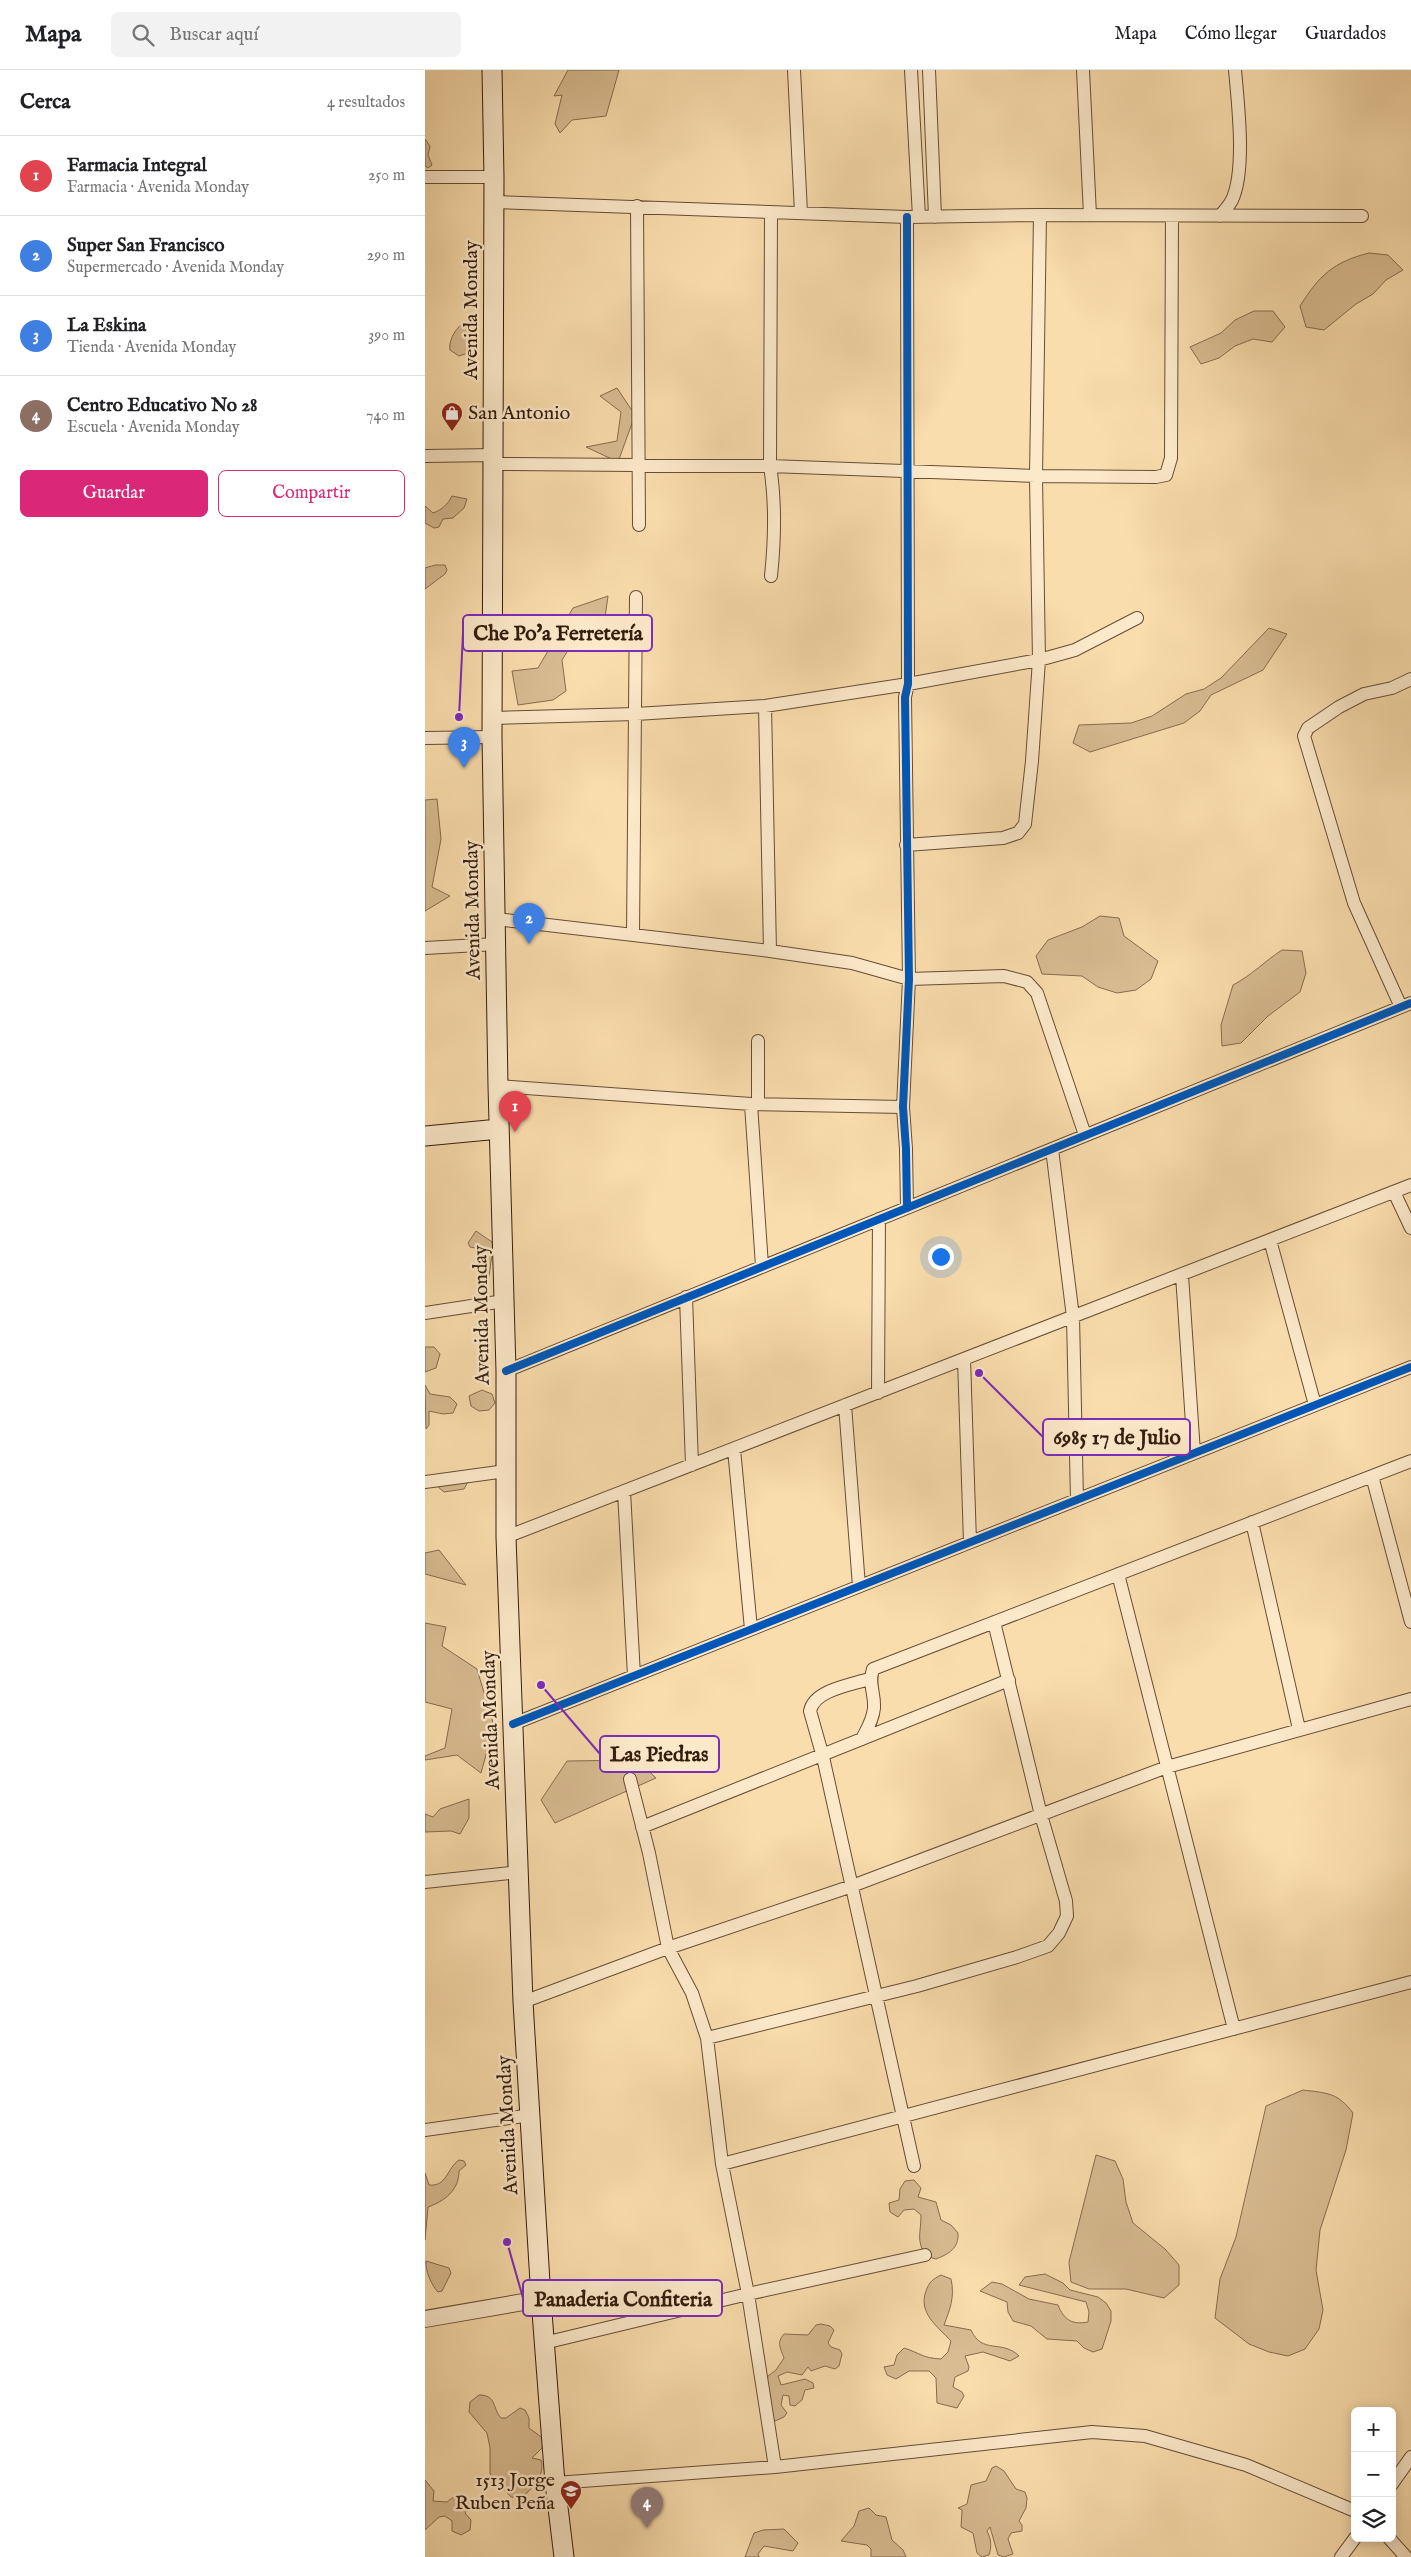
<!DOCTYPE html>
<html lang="es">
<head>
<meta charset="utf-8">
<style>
	:root { --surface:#fff; --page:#f2f2f2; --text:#202124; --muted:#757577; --line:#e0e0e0; --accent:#db2777 }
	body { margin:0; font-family:"IM FELL English",serif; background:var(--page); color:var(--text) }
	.controls { position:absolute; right:15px; bottom:15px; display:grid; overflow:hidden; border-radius:8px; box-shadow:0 2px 12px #0003 }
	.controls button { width:45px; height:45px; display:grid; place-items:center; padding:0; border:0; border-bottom:1px solid var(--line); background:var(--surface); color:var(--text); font:25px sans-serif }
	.you { position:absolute; left:515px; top:1186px; width:18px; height:18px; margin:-12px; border:4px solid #fff; border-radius:50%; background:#1a73e8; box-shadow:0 0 0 8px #1a73e833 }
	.badge { display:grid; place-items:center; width:32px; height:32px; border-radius:50%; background:var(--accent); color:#fff; font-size:16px; font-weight:700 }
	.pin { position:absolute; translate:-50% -41px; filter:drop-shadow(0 1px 2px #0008) }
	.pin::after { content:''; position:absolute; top:26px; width:18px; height:15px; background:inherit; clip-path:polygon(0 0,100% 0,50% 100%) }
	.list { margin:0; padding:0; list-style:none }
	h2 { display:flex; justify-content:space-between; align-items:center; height:65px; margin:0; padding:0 20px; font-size:21px }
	h2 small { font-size:16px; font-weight:400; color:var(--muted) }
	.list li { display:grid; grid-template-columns:32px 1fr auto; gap:15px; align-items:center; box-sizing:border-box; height:80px; padding:0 20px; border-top:1px solid var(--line) }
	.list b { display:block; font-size:19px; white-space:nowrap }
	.list p { margin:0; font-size:16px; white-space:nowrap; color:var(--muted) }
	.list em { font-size:16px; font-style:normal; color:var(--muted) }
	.actions { display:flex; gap:10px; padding:15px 20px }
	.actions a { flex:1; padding:11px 0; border:1px solid var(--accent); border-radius:8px; text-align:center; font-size:18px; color:var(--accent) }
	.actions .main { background:var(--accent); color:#fff }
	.icon { flex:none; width:28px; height:28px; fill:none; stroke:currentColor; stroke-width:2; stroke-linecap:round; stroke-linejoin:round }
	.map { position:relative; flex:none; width:986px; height:2487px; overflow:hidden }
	header { display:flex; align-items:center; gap:30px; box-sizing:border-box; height:70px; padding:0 25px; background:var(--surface); border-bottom:1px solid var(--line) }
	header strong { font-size:24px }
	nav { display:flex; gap:28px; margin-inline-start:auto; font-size:18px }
	.search { width:350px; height:45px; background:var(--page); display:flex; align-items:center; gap:12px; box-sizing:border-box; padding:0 18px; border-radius:8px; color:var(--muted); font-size:19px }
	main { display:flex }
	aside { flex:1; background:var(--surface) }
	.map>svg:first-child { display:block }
	.green { fill:#d9bc92; stroke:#876c50 }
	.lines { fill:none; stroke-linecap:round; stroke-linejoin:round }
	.minor-casing { stroke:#664d36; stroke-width:14 }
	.tertiary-casing { stroke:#664d36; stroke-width:18 }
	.secondary-casing { stroke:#351d0f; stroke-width:21 }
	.minor { stroke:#fce9ca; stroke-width:12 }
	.tertiary { stroke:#fce9ca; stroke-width:16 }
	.secondary { stroke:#fce9ca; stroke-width:19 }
	.cycleway-casing { stroke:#fce9ca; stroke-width:11 }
	.cycleway { stroke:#0057b8; stroke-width:8 }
	.labels { text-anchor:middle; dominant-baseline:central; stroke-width:5; stroke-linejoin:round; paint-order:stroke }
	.street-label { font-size:20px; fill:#351d0f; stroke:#fce9ca }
	.poi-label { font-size:20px; fill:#351d0f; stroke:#fce9ca; text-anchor:start }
	.leader { fill:none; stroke:#7b2cbf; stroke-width:2 }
	.callout-dot { fill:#7b2cbf; stroke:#fce9ca; stroke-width:2 }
	.callout { fill:#fce9ca; stroke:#7b2cbf; stroke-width:2 }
	.callout-label { font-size:21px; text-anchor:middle; font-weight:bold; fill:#351d0f }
</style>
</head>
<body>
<header>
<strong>Mapa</strong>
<div class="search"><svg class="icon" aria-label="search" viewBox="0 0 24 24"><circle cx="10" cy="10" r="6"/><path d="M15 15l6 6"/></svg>Buscar aquí</div>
<nav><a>Mapa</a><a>Cómo llegar</a><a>Guardados</a></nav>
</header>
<main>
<aside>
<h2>Cerca<small>4 resultados</small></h2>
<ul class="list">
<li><span class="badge" style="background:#e0444e">1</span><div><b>Farmacia Integral</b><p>Farmacia · Avenida Monday</p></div><em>250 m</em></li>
<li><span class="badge" style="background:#3f7fe0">2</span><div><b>Super San Francisco</b><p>Supermercado · Avenida Monday</p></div><em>290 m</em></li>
<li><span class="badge" style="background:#3f7fe0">3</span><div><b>La Eskina</b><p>Tienda · Avenida Monday</p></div><em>390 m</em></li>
<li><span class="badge" style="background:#8d6e63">4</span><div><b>Centro Educativo No 28</b><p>Escuela · Avenida Monday</p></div><em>740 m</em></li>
</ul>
<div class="actions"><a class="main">Guardar</a><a>Compartir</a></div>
</aside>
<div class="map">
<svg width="986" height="2487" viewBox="0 0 986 2487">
	<rect width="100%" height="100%" fill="#faddad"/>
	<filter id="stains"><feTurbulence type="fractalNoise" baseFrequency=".004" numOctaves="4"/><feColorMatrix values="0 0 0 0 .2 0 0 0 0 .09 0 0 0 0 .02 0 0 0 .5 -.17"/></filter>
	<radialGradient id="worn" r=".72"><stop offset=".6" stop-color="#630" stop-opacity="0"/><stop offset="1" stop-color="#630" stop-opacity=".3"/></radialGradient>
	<path class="green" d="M143,0h51l-13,46 -34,4 -12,13 -5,-9 7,-29 -8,1z
		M0,69l5,7 -2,9 4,10 -4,3 -3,-2z
		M944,183l19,2 15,15 -17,10 -13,14 -17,10 -32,26 -18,-3 -6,-21c19,-30 33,-44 69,-53z
		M829,241h19l12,16 -13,15 -19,-3 -18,7 -16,12 -18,6 -11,-17 31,-14 14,-13z
		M42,251l3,4 -1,15 3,3 -4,10 -9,3 -9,-6c-2,-10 7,-25 17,-29z
		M192,318l18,27 -17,47 -32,-15 31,-6 4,-29 -21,-16z
		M27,426l15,3 -3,9 -11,10 -10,1 -4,8 -5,1 -9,-5v-17l8,7c9,-3 15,-9 19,-17z
		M10,495h10l2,5 -2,4 -20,15v-21z
		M183,526l-6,43 -25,-3 -15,24 4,31 -13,9 -35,5 -6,-34 26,-3 35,-60z
		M844,558l18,6 -24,36 -52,25 -11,16 -16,12 -94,29 -17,-9 6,-18 52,-2 21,-7 34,-22 18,-5 17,-11z
		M12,729l4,40 -9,48 18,9 -25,15v-111z
		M675,846l19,2 5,18 34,25 -7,18 -15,11 -19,3 -19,-6 -16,-11 -40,-2 -6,-18 12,-16 34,-13z
		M857,880l20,1 4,22 -6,19 -32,24 -27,27 -19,3 -1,-21 12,-40c19,-10 32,-24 49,-35z
		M51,1161l16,11 1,5 -4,30 -4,4 -4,-1 1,-27 -2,-4 -10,-2 -2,-4z
		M0,1277h9l6,7 -4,14 -11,4z
		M0,1315l5,9 20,3 7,7 -4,9 -10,1 -14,-3v14l-3,4z
		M57,1320l10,4 3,9 -6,7 -10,1 -8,-5 -2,-10z
		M44,1410l-5,9 -20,3 -7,-6z
		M14,1480l27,35 -41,-11v-21z
		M0,1553l21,4 -4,19 35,23 17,57 -13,47 -24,-18 -32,5v-4l20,-8 7,-39 -27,-7z
		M212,1690l19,18 -101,45 -14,-23 26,-39z
		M44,1729v19l-9,16 -9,-3 -26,1v-18l8,3 7,-8z
		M878,2020c25,3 35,3 50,23l-7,37 -26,80 -4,40 7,40 -4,19 -14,20 -17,7 -19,-4 -20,-8 -34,-26 5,-39 16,-42 30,-131z
		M671,2085l19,6 8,18 3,23 7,21 32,26 14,16v20l-15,13 -38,-9h-37l-18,-7 -2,-20z
		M34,2090l5,1 2,4 -7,6c0,19 -14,30 -31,36l-3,33v-67l4,12c18,2 18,-17 30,-25z
		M489,2110l7,8 -3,9 18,5 5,18 10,5 7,8c1,15 -9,21 -22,26l-11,-3c-9,-18 -4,-22 -4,-41l-7,-6 -10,1 -6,7 -8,-5 -1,-9 10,-3 1,-11 5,-8z
		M1,2191l23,7 2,5 -9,18 -4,1c-7,-7 -13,-23 -12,-31z
		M620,2204l18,9 7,7 28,7 8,6 5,8v10l-9,28 -9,3 -9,-4 -7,-7 -30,-2 -16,-13 -18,-5 -5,-9 -1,-10 -27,-11 12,-9 10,2 27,15 29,6c6,15 14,20 30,17l1,-10 -3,-10 -67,-17 6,-8z
		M516,2205l10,4c4,18 -1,30 -7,46l27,5c11,25 31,9 48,26l-9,5 -27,-9 -18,4 4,11 -1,4 -13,6 -2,10 9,5 2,4 -7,12 -20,-5 -1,-25 -7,-7h-20l-13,8 -9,-4 -3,-8 10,-2 3,-10 7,-7c16,5 18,10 37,11l7,-7 3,-11c-14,-15 -33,-28 -25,-50 3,-9 7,-12 15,-16z
		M396,2254l9,2 4,4 -6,13 3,4 9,3 2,4 -3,12 -4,3 -10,-3 -14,5 -3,-4 -6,8 -15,-3 -9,4 3,9 24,-6 8,4 1,5 -9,2 -3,10 -7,6 -5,-1 -1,-9 -6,-1 -2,10 6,8 -3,4 -9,4 -3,-4 -5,-36 1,-5 8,-6 8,-12c-3,-9 -8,-15 0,-24l24,1 8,-10z
		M54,2325c18,0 13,13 22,23h5l14,-10 5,2 4,8v10l15,11 -2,9 -10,10 9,2c5,15 -10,30 -20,38l-10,-1 -21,-23v-26l-3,-15 -18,-21 1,-10z
		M571,2396l8,5 12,18 9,3 2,6 -1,10 -7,13 3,4v6l-11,2 -3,6 5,15 -9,3 -6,-2 -8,-28 -3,4c4,8 5,15 2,24l-7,2 -5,-4 -4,-20 -12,-6 1,-17 -4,-2 9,-4 4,-19 15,-4 6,-13z
		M0,2410l9,11 -1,10 14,1c8,-7 18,-11 24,3l-6,8 6,7 -1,10 -9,5 -9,-4v-10l-7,-5 -6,1 -14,13z
		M444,2438l7,7 10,2 6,23 11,10 3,7h-35v-8l-4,-4 -26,-4 13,-15 5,-15z
		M359,2459l14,14 -5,8 -29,-5 -6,8 1,3h-14l9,-24 9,-3z"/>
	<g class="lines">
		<g class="minor-casing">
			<path id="minor" d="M369,0l7,143
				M486,0l8,147
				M504,0l6,147
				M658,0l7,145
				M0,107h69
				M69,132l413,15 133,-2 322,1
				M212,136l2,319
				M795,146c4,-5 9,-10 12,-16 14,-30 6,-96 3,-130
				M482,147l1,467 -3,13 4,282 -6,128 3,42 1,59
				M0,386l69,-1
				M69,394l276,2 266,10 120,1 10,-2 5,-17 1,-242
				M346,506c4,-38 5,-72 -1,-110l1,-254
				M340,636l5,245
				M68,648l143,-4 129,-8 143,-22 131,-24 36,-10 62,-32
				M0,668l67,-1
				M481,775l97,-7 15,-5 7,-9 7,-63 7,-101 -3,-184 4,-261
				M71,849l274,32 82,12 57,16 95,-3 23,6 10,11 48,142
				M208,865l3,-338
				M0,878l72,-4
				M976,937l-47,-104 -50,-167 4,-8 31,-21 25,-13 28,-6 19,-9
				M333,971v63
				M73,1016l253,18 152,3
				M326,1034l11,162
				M627,1079l21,168 4,183
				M969,1122l17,36
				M845,1170l45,165
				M757,1205l12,178
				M261,1227l6,168
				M0,1243l79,-12
				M539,1289l6,183
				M81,1301l905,-368
				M453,1323l1,-174
				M420,1335l14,181
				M309,1379l17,180
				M947,1406l39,146
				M0,1412l81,-11
				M199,1421l10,185
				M827,1452l47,207
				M81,1467l905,-352
				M693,1504l116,455
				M444,1609c-18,6 -55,11 -59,32l13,46 91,409
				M88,1654l898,-357
				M437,1669c5,-10 11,-19 12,-31 1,-15 -6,-24 -1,-39l538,-208
				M205,1709l19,74 19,95 24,45 15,45 15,126 26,130 27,173
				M217,1757l367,-147
				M0,1812l94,-10
				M98,1932l145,-54 184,-62 315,-119 244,-68
				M282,1968l210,-52 100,-29 31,-11 11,-13 8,-17 -1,-15 -25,-86 -47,-193
				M0,2060l106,-15
				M297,2094l689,-182
				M119,2273l204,-49 177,-39
				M130,2413l220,-16 317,-35 53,4 101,29 109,46
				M967,2414l19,-27
				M964,2468l17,19
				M916,2487l14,-19"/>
		</g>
		<g class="tertiary-casing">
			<path id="tertiary" d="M0,2249l116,-20"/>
		</g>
		<g class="secondary-casing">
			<path id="secondary" d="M67,0l2,107 -2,560 6,349 8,285v166l17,465 18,297 14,184 9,74
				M0,1066l74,-7"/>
		</g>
		<use href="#minor" class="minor"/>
		<use href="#tertiary" class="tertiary"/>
		<use href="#secondary" class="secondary"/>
		<g class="cycleway-casing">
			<path id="cycleway" d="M482,147l1,467 -3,13 4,282 -6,128 3,42 1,59
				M81,1301l905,-368
				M88,1654l898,-357"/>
		</g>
		<use href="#cycleway" class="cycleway"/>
	</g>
	<defs>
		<g id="shop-pin" transform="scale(1.125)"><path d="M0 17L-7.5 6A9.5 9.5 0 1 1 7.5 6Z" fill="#8f2418" stroke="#fce9ca"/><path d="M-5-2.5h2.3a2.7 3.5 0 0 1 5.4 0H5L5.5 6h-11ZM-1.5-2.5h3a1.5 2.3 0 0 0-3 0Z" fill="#fff"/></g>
		<g id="school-pin" transform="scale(1.125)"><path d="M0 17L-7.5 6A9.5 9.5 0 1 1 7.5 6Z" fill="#8f2418" stroke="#fce9ca"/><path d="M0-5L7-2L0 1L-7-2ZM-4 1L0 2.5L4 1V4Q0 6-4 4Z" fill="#fff"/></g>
	</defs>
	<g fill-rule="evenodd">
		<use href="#shop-pin" x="27" y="343"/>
		<use href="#school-pin" x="146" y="2421"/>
	</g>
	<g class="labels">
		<g class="street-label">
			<text transform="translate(46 240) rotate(-90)">Avenida Monday</text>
			<text transform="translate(48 840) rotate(-91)">Avenida Monday</text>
			<text transform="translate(57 1245) rotate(-91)">Avenida Monday</text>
			<text transform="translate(66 1650) rotate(-92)">Avenida Monday</text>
			<text transform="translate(83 2055) rotate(-93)">Avenida Monday</text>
		</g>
		<g class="poi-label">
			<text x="43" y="343">San Antonio</text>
			<text x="130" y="2410" text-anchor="end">1513 Jorge<tspan x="130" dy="23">Ruben Peña</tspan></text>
		</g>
	</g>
	<path class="leader" d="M34 647L38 563M554 1303L618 1367M116 1615L175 1684M82 2172L98 2228"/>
	<g class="callout-dot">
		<circle cx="34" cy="647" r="5"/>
		<circle cx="554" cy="1303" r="5"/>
		<circle cx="116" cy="1615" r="5"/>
		<circle cx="82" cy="2172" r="5"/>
	</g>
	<g class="callout">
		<rect x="38" y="545" width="189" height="36" rx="5"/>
		<rect x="618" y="1349" width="147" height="36" rx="5"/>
		<rect x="175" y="1666" width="119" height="36" rx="5"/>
		<rect x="98" y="2210" width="199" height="36" rx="5"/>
	</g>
	<g class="callout-label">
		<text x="133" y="570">Che Po'a Ferretería</text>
		<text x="692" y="1374">6985 17 de Julio</text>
		<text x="234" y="1691">Las Piedras</text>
		<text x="198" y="2236">Panaderia Confiteria</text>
	</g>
	<rect width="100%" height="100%" filter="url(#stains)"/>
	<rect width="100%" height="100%" fill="url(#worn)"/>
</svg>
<div class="controls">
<button>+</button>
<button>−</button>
<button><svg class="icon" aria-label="layers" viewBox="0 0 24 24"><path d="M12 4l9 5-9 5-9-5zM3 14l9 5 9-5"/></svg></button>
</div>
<div class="you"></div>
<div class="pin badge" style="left:90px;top:1062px;background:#e0444e">1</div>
<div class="pin badge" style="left:104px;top:874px;background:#3f7fe0">2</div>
<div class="pin badge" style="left:39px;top:698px;background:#3f7fe0">3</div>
<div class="pin badge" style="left:222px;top:2458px;background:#8d6e63">4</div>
</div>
</main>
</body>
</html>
